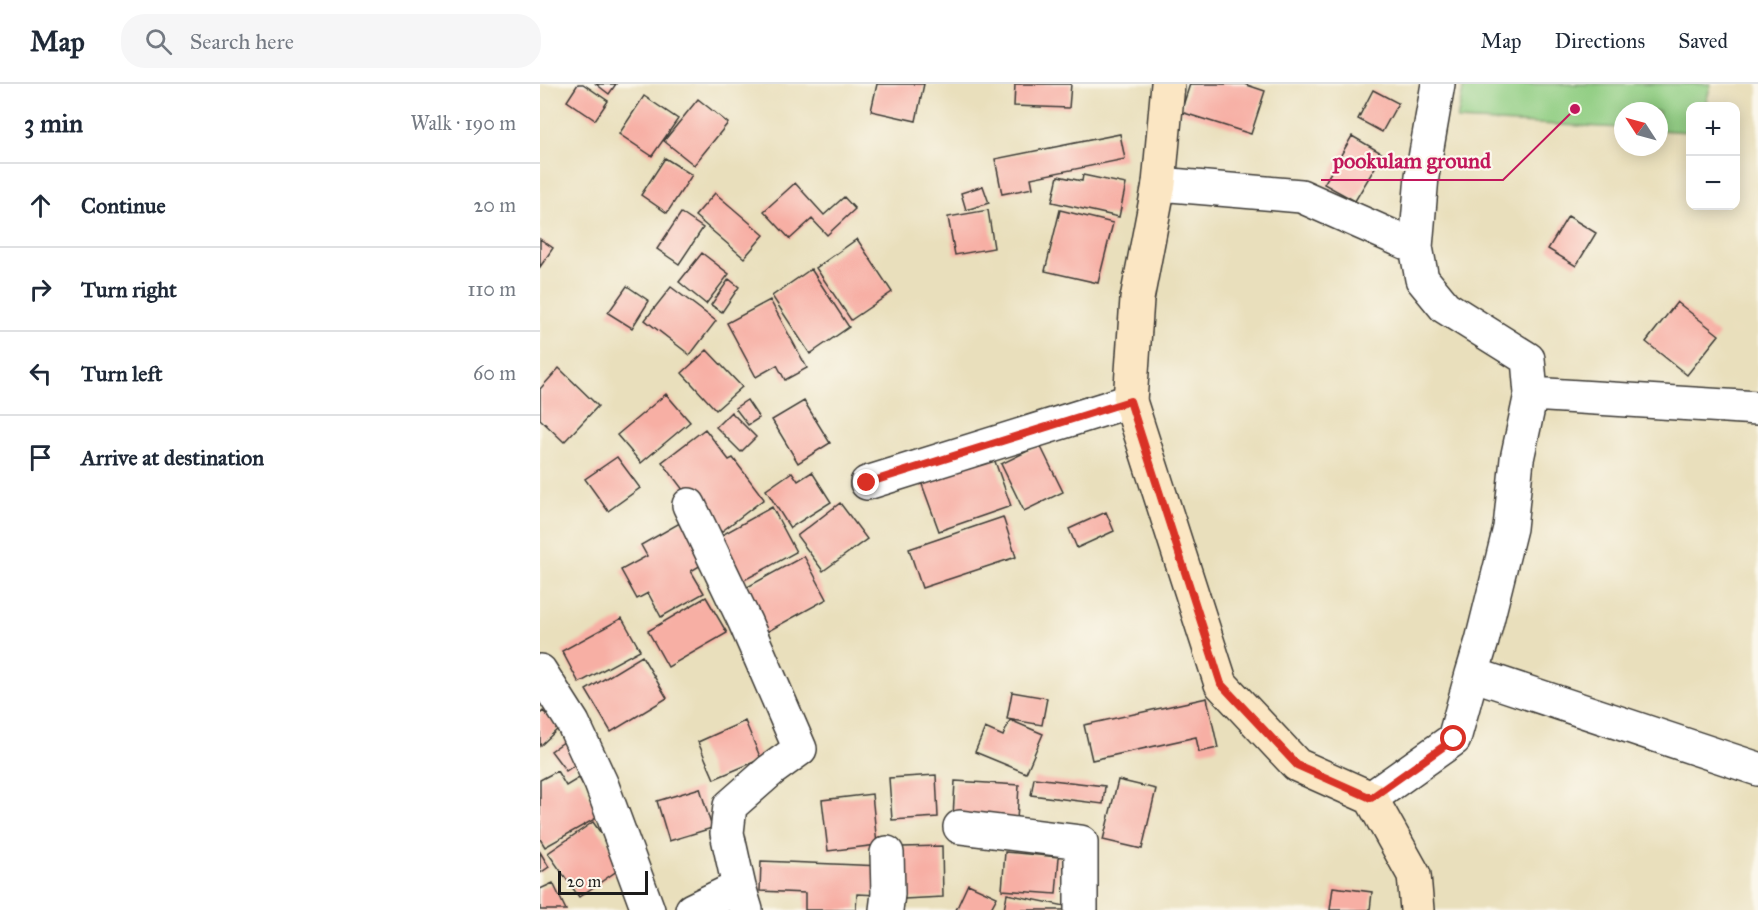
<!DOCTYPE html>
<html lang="en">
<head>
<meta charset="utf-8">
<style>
	:root { --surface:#fff; --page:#f6f6f7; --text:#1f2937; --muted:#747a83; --line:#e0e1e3 }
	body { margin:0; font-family:"IM FELL Great Primer",serif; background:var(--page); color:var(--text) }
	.controls { position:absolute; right:18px; top:18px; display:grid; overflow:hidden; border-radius:12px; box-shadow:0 3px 15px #0003 }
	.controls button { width:54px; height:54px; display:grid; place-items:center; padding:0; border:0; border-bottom:2px solid var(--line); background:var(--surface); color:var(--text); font:30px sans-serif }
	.compass { position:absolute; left:1074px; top:18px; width:54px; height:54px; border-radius:50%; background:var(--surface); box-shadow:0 3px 15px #0003; rotate:306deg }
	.scale { position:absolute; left:18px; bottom:15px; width:90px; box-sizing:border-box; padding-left:6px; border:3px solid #1c1c1c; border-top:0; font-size:16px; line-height:21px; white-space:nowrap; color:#1c1c1c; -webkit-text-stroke:4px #fbf7ec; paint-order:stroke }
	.stop { position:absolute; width:18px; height:18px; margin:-14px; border:4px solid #d93025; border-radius:50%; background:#fff }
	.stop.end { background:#d93025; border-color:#fff; box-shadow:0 2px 6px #0008 }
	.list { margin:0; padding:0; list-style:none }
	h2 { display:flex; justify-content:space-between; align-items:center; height:78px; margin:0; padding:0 24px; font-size:26px }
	h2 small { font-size:20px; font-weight:400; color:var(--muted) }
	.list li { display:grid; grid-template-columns:39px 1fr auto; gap:18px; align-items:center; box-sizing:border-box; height:84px; padding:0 24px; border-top:2px solid var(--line) }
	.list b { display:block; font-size:22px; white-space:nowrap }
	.list em { font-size:20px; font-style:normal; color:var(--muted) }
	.icon { flex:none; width:33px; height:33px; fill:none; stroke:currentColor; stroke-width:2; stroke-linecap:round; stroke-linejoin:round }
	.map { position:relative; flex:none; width:1218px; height:826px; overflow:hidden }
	header { display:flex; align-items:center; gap:36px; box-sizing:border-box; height:84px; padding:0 30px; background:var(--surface); border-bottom:2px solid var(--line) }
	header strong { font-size:28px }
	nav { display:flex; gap:33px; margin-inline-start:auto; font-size:21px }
	.search { width:420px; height:54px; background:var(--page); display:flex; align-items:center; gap:15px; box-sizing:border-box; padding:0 21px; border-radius:24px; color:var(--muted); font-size:22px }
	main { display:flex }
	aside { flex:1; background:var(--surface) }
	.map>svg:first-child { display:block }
	.green { fill:#91ce83; stroke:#567550; stroke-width:1.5 }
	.building { fill:#f7afa4 }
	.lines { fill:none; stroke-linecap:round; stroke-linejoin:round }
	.street-casing { stroke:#3b3934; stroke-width:36 }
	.secondary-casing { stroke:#3b3934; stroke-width:36 }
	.street { stroke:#fff; stroke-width:33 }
	.secondary { stroke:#fbe6c3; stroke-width:33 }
	.route { stroke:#d93025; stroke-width:8 }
	.leader { fill:none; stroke:#c2185b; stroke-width:2 }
	.callout-dot { fill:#c2185b; stroke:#fbf7ec; stroke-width:2 }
	.callout-label { font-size:22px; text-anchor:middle; font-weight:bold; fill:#c2185b; stroke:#fbf7ec; stroke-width:4.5; stroke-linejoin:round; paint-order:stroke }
</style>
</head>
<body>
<header>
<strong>Map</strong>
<div class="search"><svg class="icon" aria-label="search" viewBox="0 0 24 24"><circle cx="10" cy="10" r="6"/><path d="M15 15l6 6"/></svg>Search here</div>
<nav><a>Map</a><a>Directions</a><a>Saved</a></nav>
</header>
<main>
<aside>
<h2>3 min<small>Walk · 190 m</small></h2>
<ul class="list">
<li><svg class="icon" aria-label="ahead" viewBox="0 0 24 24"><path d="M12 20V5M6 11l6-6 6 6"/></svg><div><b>Continue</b></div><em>20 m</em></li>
<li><svg class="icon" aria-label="right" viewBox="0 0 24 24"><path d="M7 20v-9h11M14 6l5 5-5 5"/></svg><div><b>Turn right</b></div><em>110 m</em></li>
<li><svg class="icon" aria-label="left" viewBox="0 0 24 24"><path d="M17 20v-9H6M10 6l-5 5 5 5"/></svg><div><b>Turn left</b></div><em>60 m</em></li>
<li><svg class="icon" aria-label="arrive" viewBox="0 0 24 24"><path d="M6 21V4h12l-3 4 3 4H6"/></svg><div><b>Arrive at destination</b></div></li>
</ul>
</aside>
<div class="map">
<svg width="1218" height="826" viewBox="0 0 1218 826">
	<rect width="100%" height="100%" fill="#fbf7ec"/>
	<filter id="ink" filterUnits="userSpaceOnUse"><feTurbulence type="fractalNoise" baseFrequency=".0167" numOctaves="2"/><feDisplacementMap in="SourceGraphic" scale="12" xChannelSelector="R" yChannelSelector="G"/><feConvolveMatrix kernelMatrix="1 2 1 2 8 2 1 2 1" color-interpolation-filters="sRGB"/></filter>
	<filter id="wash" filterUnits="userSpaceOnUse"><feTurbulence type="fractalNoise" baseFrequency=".008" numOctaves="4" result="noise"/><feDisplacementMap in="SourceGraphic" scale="24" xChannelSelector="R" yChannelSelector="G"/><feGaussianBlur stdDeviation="1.35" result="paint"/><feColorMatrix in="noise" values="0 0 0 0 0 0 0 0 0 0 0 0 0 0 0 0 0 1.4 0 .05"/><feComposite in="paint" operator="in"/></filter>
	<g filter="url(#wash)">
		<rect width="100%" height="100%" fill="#e9dfbc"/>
		<path class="green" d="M924,0h247l-6,22h-15v26l-31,-2v-19h-36v17l-166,-8z"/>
		<g id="blocks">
			<path class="building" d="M38,0h5l25,17 -13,19 -28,-19z
				M56,0h20l-7,10z
				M337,0h47l-8,37 -45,-10z
				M475,0h56l-2,24 -55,-2z
				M650,0h54l21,7 -14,43 -70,-22z
				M833,6l25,13 -16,29 -24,-13z
				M104,12l34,23 -26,37 -33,-22z
				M158,15l30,24 -34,42 -30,-24z
				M580,50l5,25 -94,19 2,10 -31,6 -7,-35z
				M812,52l31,18 -28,47 -31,-17z
				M125,74l27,17 -25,38 -26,-18z
				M543,91l43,9 -7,33 -67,-15 6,-26 24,5z
				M255,99l29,32 20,-18 11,12 -28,26 -15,-16 -22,20 -26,-28z
				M443,102l6,17 -23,7 -5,-17z
				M175,109l49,42 -20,23 -49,-42z
				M448,126l6,38 -39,7 -7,-38z
				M520,126l53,13 -15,60 -53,-12z
				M141,129l22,15 -24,36 -22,-15z
				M1028,132l28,17 -20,33 -28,-17z
				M0,155l13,9 -13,19z
				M317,155l35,53 -41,28 -35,-52z
				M162,169l27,21 -23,30 -27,-22z
				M271,185l38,58 -39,27 -38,-58z
				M189,195l10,8 -17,25 -11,-7z
				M87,202l22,15 -17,27 -24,-15z
				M131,203l45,34 -26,34 -45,-35z
				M230,216l37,68 -22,12 -8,-15 -21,12 -29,-54z
				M1137,218l42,33 -32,40 -41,-33z
				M167,266l35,37 -26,23 -34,-37z
				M19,284l39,38 -34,36 -24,-23v-30z
				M126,310l24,28 -49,41 -24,-28z
				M207,316l12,18 -11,7 -13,-17z
				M264,317l26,42 -32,20 -26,-43z
				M191,328l25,25 -15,15 -25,-25z
				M165,345l24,31 4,-2 31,41 -47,36 -55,-73z
				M500,361l23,47 -39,19 -23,-47z
				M452,369l19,53 -72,25 -19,-52z
				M77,373l23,31 -32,23 -23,-32z
				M252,388l6,9 14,-9 19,30 -41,26 -24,-38z
				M300,419l27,36 -44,32 -26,-35z
				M232,423l24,45 -59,32 -24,-44z
				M566,428l8,19 -37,17 -8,-19z
				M463,433l13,40 -94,31 -13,-39z
				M145,436l23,41 -17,10 13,22 -43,24 -13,-24 -11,6 -16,-29 26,-14 -6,-11z
				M264,472l23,43 -64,35 -23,-43z
				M166,513l21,36 -59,34 -20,-36z
				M82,534l18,32 -61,33 -17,-32z
				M102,572l25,42 -56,34 -25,-42z
				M472,608l35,6 -5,27 -35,-6z
				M667,614l11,50 -19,4 -3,-15 -104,23 -8,-35z
				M3,627l16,17 -19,18v-32z
				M470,636l33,14 -17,39 -51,-21 10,-24 18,8z
				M205,637l16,38 -47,20 -16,-37z
				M31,653l14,21 -19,13 -15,-20z
				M17,687l9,15 13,-8 21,38 -55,31 -5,-8v-59z
				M396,691l2,42 -46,3 -3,-42z
				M494,694l71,8 -2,18 -72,-9z
				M578,696l38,9 -14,60 -39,-9z
				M415,697l64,4 -2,36 -64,-4z
				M160,704l12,40 -43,13 -12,-40z
				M332,710l5,51 -49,6 -6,-51z
				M53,738l31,44 -45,31 -31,-44z
				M402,762l1,51 -39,2 -2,-52z
				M0,768l9,15 -9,6z
				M465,768l54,5 -3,37 -54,-4z
				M221,777l121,5 -2,29 -23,-1 -1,16h-51v-17l-45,-2z
				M13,799l13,27h-26v-21z
				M428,800l29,13 -7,13h-34z
				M793,803l39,5 -2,18h-40z
				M467,810l68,14v2h-71z"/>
		</g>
	</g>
	<g filter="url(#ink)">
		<use href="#blocks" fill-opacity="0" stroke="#3b3934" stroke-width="1.5"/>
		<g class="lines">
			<g class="street-casing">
				<path id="street" d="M619,100l142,12 115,51 6,-71 16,-92
					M991,310l227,14
					M327,399l263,-82
					M149,421l56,117 55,127 -29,21 -41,36 -3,27 12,54 7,23
					M0,587l33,52 28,60 47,127
					M932,590l286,95
					M831,714l83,-59 18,-65 10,-33 28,-113 7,-69 14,-65 -3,-35 -83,-52 -23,-28 -6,-32
					M420,743l121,15v68
					M152,826l47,-23
					M346,826l2,-16 -1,-41"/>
			</g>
			<g class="secondary-casing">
				<path id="secondary" d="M628,0l-9,100 -22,115 -7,102 91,283 76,81 74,33 43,77 3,35"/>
			</g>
			<use href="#street" class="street"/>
			<use href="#secondary" class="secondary"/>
		</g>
	</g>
	<g class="lines" filter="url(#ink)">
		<path class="route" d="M327,399l263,-82 91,283 76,81 74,33 83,-59"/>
	</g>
	<path class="leader" d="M1035 25L963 96H781"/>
	<circle class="callout-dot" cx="1035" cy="25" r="6"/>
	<g class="callout-label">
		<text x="872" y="84">pookulam ground</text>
	</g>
</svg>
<div class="controls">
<button>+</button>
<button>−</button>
</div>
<svg class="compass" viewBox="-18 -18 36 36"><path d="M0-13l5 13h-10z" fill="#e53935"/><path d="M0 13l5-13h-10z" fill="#747a83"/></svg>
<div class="scale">20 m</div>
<div class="stop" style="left:914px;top:655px"></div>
<div class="stop end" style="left:327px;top:399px"></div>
</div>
</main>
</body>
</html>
